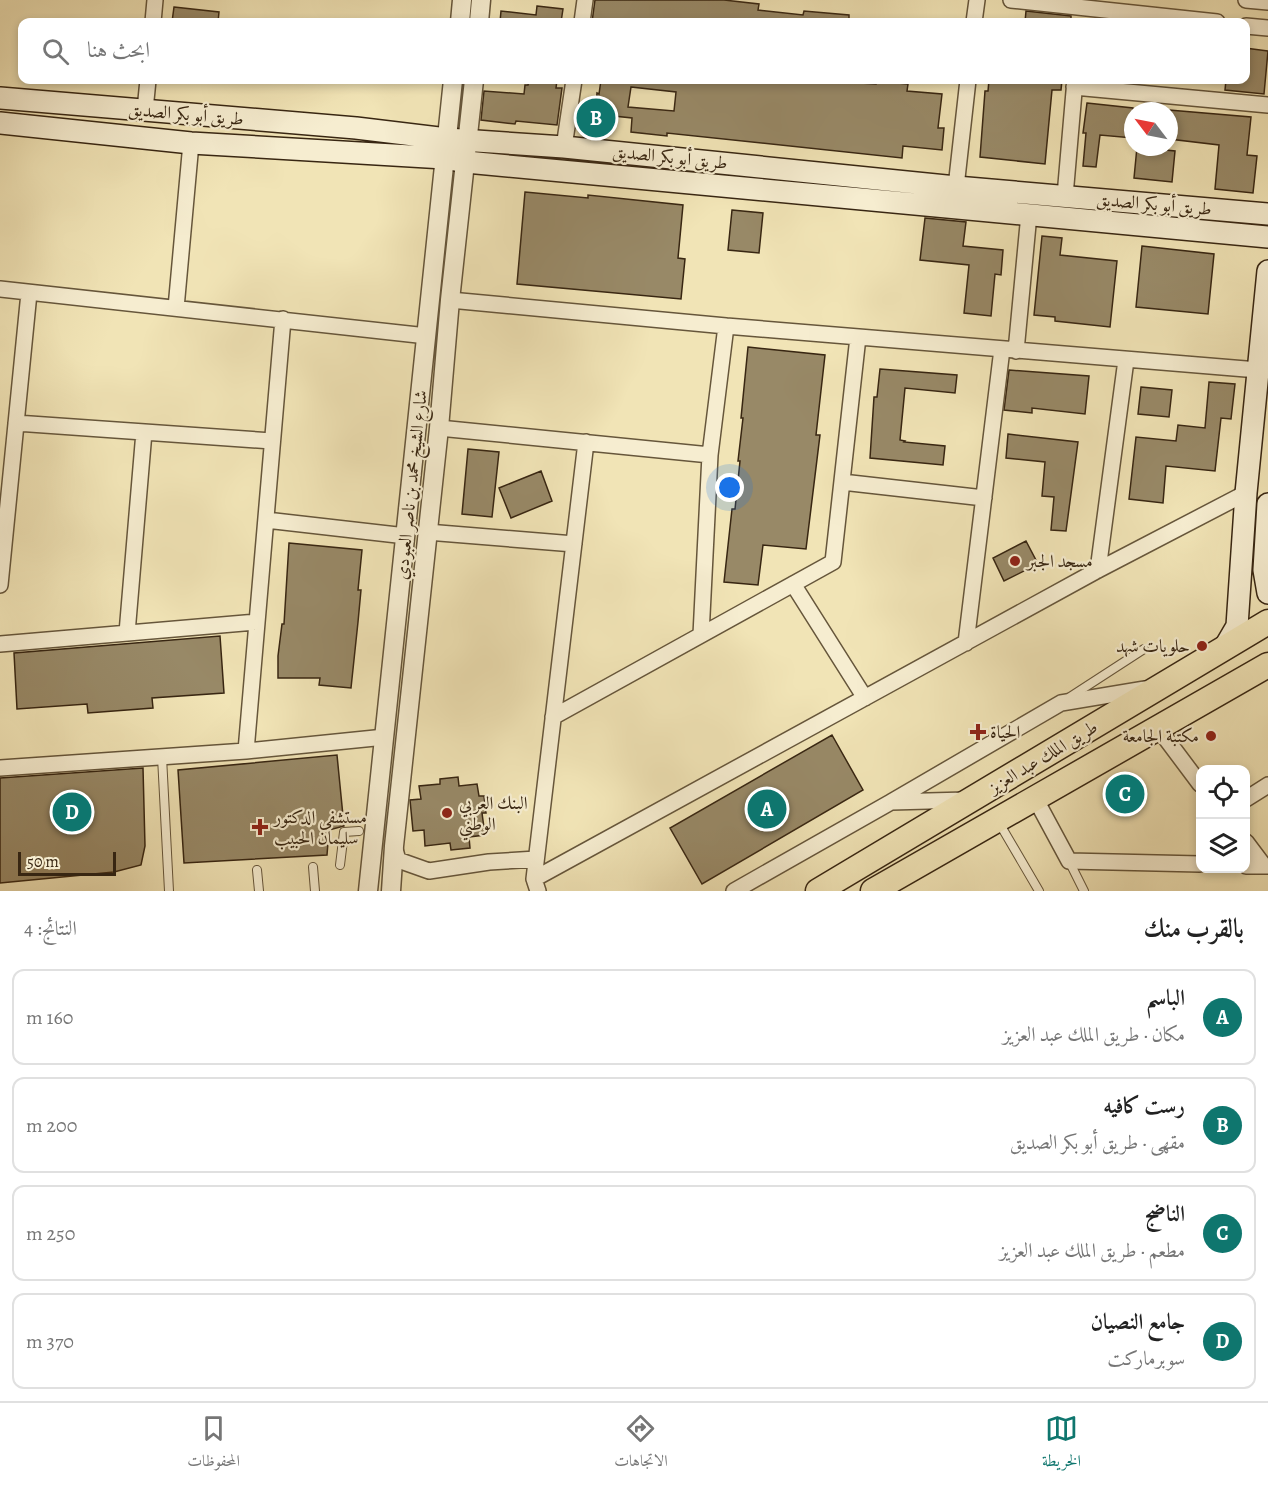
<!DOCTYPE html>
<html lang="ar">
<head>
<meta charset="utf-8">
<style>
	:root { --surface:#fff; --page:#f6f6f6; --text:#222; --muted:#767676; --line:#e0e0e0; --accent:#0f766e }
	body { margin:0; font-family:Alegreya,Amiri,serif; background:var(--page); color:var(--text); direction:rtl }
	.controls { position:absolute; right:18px; bottom:18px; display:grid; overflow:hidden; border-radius:12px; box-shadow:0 3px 9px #0003 }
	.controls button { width:54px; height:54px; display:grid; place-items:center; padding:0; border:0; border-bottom:2px solid var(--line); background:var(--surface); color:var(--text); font:30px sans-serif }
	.compass { position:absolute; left:1124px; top:102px; width:54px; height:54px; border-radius:50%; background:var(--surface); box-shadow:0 3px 9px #0003; rotate:302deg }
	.scale { position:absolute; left:18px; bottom:15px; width:98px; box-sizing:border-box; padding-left:6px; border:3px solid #382612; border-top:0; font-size:16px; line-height:21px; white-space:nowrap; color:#382612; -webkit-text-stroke:4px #f6edd0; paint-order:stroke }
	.you { position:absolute; left:730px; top:488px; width:21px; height:21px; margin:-15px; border:4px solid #fff; border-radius:50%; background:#1a73e8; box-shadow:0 0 0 9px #1a73e833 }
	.badge { display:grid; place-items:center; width:39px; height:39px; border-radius:50%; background:var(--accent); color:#fff; font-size:20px; font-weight:700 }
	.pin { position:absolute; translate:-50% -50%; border:3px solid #fff; box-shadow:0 2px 6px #0006 }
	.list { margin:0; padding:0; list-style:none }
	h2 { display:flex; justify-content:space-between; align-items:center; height:78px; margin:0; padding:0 24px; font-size:26px }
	h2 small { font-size:20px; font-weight:400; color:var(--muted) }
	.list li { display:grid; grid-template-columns:39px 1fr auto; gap:18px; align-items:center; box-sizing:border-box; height:96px; margin:0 12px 12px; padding:0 12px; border:2px solid var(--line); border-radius:12px }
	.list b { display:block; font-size:22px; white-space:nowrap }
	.list p { margin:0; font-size:20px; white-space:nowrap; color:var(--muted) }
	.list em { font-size:20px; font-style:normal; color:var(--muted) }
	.icon { flex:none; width:33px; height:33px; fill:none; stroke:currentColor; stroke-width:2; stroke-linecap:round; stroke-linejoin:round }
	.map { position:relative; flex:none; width:1268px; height:891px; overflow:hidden; direction:ltr }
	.search { position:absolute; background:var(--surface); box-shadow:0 3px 9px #0003; left:18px; right:18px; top:18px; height:66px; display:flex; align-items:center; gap:15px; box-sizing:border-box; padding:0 21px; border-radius:12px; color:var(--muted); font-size:22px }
	.sheet { height:510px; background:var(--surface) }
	nav { display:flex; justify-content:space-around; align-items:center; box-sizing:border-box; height:84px; border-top:2px solid var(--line); background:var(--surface); font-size:16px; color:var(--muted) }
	nav a { display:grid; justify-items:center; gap:3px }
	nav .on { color:var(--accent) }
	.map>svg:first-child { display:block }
	.building { fill:#988967; stroke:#382612; stroke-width:1.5; fill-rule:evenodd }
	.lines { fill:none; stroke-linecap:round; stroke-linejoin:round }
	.service-casing { stroke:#66563b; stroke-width:10 }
	.minor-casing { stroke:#66563b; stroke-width:18 }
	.tertiary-casing { stroke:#66563b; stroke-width:21 }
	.secondary-casing { stroke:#382612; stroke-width:24 }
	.trunk-casing { stroke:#382612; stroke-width:27 }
	.service { stroke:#f6edd0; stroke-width:8 }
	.minor { stroke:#f6edd0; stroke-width:15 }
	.tertiary { stroke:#f6edd0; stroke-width:18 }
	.secondary { stroke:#f6edd0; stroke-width:21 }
	.trunk { stroke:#f1e4b6; stroke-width:24 }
	.poi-dot { fill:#8f2418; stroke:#f6edd0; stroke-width:2 }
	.labels { text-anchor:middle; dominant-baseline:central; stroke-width:4.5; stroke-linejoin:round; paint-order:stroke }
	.street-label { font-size:18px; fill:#382612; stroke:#f6edd0 }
	.poi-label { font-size:18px; fill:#382612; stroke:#f6edd0; text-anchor:start }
</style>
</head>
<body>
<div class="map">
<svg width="1268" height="891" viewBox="0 0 1268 891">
	<rect width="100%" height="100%" fill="#f1e4b6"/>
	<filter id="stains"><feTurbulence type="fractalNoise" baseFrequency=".00333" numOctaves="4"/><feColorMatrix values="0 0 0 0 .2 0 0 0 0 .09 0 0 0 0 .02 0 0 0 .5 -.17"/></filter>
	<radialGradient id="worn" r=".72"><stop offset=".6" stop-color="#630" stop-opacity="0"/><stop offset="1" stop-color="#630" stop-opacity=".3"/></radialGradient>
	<path class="building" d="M595,0h129l35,4 -1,6 45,5 1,-4 45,4v7h-257z
		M537,6l26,3 -2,13h-61l1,-11 35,4z
		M174,7l45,5 -1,10h-46z
		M1026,11l45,5v6h-46z
		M1245,48l23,3 -4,43 -39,-4 1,-10h19z
		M529,80h28l-1,8h6l-5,37 -41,-4 -1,3 -34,-4 3,-29 40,3 1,-9h3z
		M601,80h207l68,4v-3l32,3 -1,7 35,3 -4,34h6l-2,22 -39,-4 -1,12 -235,-25v3l-36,-4 1,-14 -37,-4 2,-21 2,1zM631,87l45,5 -2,19 -46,-4z
		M989,80h73l-1,10h-9l-7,74 -65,-7 5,-66h3z
		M1087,103l46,5v30l-33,-3 -4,32 -13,-1 3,-33h-3z
		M1169,110l82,7 -4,38 10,1 -4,37 -38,-4 4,-44 -50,-6z
		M1137,147l38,4 -3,31 -38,-4z
		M525,192l63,6v-3l95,10 -5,53 7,1 -4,40 -164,-15z
		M732,210l31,3 -4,40 -31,-3z
		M925,218l41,4 -3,24 40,4 -2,25 -6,-1 -4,42 -27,-3 5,-48 -49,-5z
		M1042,236l20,2 -2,17 57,6 -7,66 -55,-6v-4l-21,-2z
		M1142,246l72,8 -6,60 -72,-7z
		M748,347l77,8 -9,80h4l-14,114 -43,-4 -5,40 -34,-3 8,-73h3l5,-48h-2l5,-43h-2z
		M880,369l77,6 -2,18 -50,-5 -5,52 5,1 -1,1 41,4 -2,19 -73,-7 4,-61h3z
		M1009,370l80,6 -4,38 -53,-6v5l-28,-3z
		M1209,382l26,2 -4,35 -10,-1 -6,53 -49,-5 -3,37 -34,-4 7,-62 40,4 2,-16 27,3z
		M1141,387l31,3 -3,27 -31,-3z
		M1008,434l70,8 -12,89 -15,-1 3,-33 -12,-1 3,-34 -39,-4z
		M468,449l31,3 -7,65 -30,-3z
		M541,471l11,30 -41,17 -12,-30z
		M1026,541l12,23 -34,17 -11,-23z
		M289,543l73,7 -4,40h3l-3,32 -7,66 -32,-3 1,-7h-42v-22l4,-32h2z
		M220,636l4,57 -72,5 1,10 -65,5 -1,-9 -70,5 -3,-56z
		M832,735l31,55 -161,94 -32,-56z
		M337,755l7,71 -15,4 -2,25 -143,8 -6,-93z
		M143,768l2,78 -4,19 -27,7 -114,11v-105z
		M458,777l1,9 18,-2 2,12h5l2,17h-4l3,22 -16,2 1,11 -19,2 -1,-7 -25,3 -1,-16 -11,1 -3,-31 11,-1 -2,-13 21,-2v-5z"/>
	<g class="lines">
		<g class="service-casing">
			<path id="service" d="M1070,697l74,-48
				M162,757l7,134
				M998,821l41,70
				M1069,861l15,30
				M340,865l4,-33 15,-1
				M313,867l2,24
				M257,870l2,21"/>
		</g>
		<g class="minor-casing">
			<path id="minor" d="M1011,0l206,22
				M1246,0l22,2
				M153,22l2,-22
				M582,22l3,-22
				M974,22l3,-22
				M1246,26l22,2
				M1074,87l194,18
				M145,110l3,-30
				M564,147l10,-67
				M956,187l12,-107
				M1065,196l10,-116
				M0,289l427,47
				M450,300l276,26 532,44
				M176,308l15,-165
				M1016,351l13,-137
				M16,423l256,18
				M439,428l271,27
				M842,482l142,16
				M266,520l140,16
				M427,532l147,12
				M1098,570l28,-210
				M793,584l72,114
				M0,585l29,-292
				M127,633l17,-201
				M701,635l9,-180 16,-129
				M966,643l36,-294
				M0,644l257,-22
				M553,717l280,-155 25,-225
				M1158,728l42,56
				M246,751l37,-432
				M0,768l246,-17 139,-14
				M1035,798l34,63 131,3
				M1246,799l22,-14
				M891,802l170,-99 84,-14
				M1246,842l18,24
				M394,846l4,14 31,11 60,-9 47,-3
				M1246,866h22
				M534,879l52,-437
				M538,891l-4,-12 564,-309 148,-77
				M734,891l157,-89 75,-2"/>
		</g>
		<g class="tertiary-casing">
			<path id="tertiary" d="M460,22l2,-22
				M479,22l2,-22
				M368,891l85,-811
				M391,891l3,-45 45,-418 11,-128 24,-220"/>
		</g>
		<g class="secondary-casing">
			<path id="secondary" d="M0,98l356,30 91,11 117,8 392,40 312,27
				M0,123l191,20 253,15 22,4 802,75
				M1268,504l-4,66 4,23
				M1223,650l14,-24 9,-133 22,-222"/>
		</g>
		<g class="trunk-casing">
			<path id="trunk" d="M818,891l450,-269
				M873,891l395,-226"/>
		</g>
		<use href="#service" class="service"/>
		<use href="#minor" class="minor"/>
		<use href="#tertiary" class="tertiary"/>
		<use href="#secondary" class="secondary"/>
		<use href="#trunk" class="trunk"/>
	</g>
	<g class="poi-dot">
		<circle cx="1015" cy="561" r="6"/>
		<circle cx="1202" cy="646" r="6"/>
		<path d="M975 723h6v6h6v6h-6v6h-6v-6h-6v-6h6z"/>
		<circle cx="1211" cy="736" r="6"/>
		<circle cx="447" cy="813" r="6"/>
		<path d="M257 818h6v6h6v6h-6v6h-6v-6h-6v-6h6z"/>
	</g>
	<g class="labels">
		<g class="street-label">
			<text transform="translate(186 114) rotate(5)">طريق أبو بكر الصديق</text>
			<text transform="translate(670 157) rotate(6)">طريق أبو بكر الصديق</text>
			<text transform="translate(1154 204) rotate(5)">طريق أبو بكر الصديق</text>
			<text transform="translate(411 485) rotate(-84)">شارع الشيخ محمد بن ناصر العبودي</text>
			<text transform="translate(1043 757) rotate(-31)">طريق الملك عبد العزيز</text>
		</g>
		<g class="poi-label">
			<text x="1027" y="561">مسجد الجبر</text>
			<text x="1190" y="646" text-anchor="end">حلويات شهد</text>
			<text x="990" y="732">الحياة</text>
			<text x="1199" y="736" text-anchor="end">مكتبة الجامعة</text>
			<text x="459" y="803">البنك العربي<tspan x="459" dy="21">الوطني</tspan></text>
			<text x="274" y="817">مستشفى الدكتور<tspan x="274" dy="21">سليمان الحبيب</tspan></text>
		</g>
	</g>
	<rect width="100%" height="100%" filter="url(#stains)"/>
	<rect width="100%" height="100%" fill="url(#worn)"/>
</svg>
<div class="controls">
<button><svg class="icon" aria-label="locate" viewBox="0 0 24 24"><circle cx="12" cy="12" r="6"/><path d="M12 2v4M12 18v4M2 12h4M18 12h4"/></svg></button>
<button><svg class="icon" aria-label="layers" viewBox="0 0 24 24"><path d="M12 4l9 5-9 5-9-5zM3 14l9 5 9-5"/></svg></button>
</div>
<svg class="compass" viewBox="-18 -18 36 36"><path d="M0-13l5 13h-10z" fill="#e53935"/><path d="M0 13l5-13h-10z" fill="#767676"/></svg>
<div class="scale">50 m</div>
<div class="you"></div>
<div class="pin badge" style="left:767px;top:809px">A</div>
<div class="pin badge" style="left:596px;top:118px">B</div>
<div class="pin badge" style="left:1125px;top:794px">C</div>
<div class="pin badge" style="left:72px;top:812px">D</div>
<div class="search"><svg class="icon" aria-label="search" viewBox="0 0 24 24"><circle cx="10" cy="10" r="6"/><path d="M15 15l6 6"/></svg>ابحث هنا</div>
</div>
<section class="sheet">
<h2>بالقرب منك<small>النتائج: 4</small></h2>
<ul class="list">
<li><span class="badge">A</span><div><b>الباسم</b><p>مكان · طريق الملك عبد العزيز</p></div><em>160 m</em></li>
<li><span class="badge">B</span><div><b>رست كافيه</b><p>مقهى · طريق أبو بكر الصديق</p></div><em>200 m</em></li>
<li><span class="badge">C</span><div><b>الناضج</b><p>مطعم · طريق الملك عبد العزيز</p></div><em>250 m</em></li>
<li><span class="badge">D</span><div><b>جامع النصيان</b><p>سوبرماركت</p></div><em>370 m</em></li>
</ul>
</section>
<nav>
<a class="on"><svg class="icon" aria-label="map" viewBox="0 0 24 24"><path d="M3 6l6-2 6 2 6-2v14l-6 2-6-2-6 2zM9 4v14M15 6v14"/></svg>الخريطة</a>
<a><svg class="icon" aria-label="directions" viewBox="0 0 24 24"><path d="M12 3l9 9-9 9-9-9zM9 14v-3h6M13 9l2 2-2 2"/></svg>الاتجاهات</a>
<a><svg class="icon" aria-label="saved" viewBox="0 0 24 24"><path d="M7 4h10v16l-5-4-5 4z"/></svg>المحفوظات</a>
</nav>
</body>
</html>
